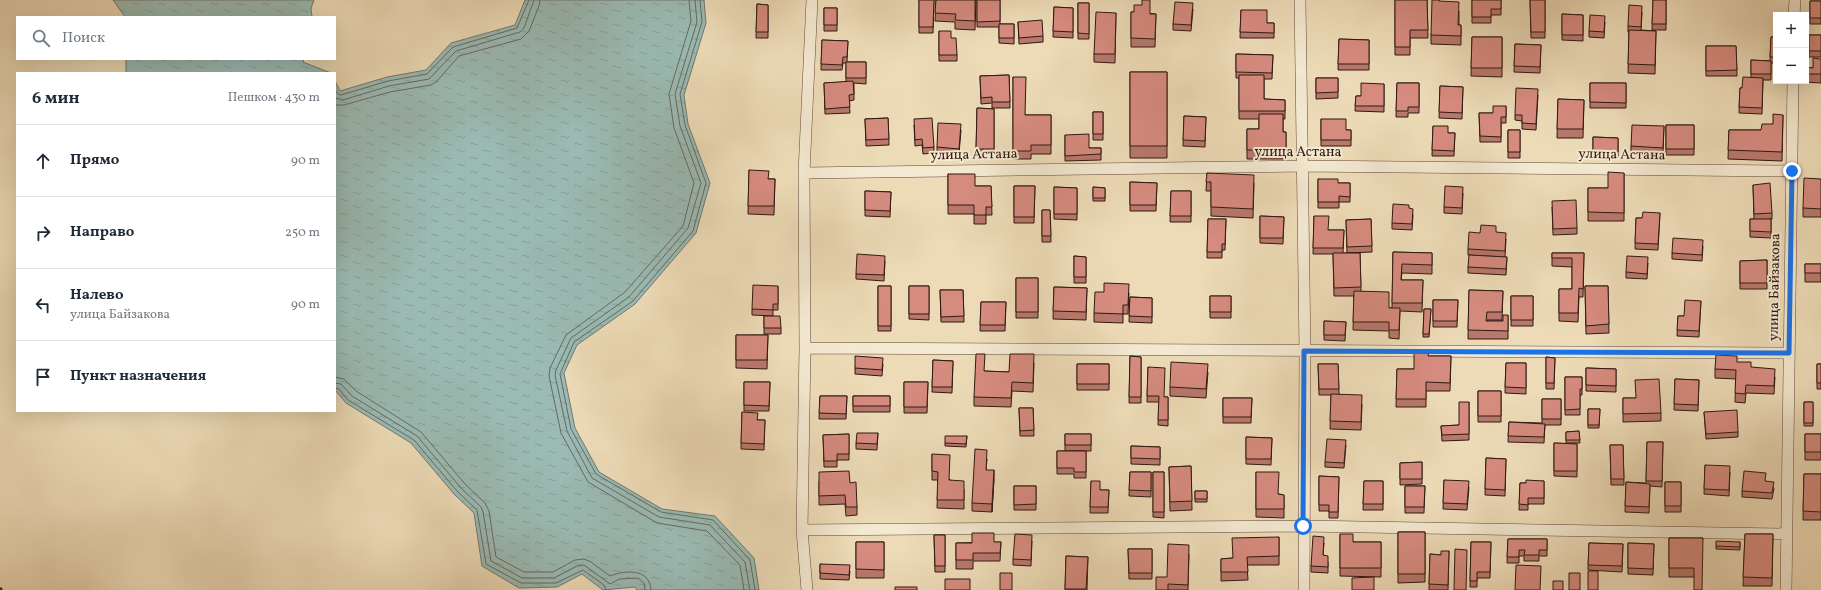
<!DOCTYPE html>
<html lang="ru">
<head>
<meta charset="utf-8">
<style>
	:root { --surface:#fff; --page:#f2f2f3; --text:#1f2937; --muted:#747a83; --line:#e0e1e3 }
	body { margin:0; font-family:Vollkorn,serif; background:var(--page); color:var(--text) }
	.controls { position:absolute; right:12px; top:12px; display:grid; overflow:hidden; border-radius:0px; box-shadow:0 4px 16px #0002 }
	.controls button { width:36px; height:36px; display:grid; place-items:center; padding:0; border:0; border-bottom:1px solid var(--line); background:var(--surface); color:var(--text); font:20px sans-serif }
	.stop { position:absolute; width:12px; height:12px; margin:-9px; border:3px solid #1a73e8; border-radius:50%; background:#fff }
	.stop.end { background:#1a73e8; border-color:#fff; box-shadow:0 1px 4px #0008 }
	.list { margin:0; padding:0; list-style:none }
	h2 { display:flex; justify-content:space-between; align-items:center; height:52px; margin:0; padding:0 16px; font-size:17px }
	h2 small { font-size:13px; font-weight:400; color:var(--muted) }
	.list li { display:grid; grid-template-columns:26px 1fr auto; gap:12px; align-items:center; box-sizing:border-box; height:72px; padding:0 16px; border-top:1px solid var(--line) }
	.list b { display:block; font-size:15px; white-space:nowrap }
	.list p { margin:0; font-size:13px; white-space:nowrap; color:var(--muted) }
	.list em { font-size:13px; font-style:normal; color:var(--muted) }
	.icon { flex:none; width:22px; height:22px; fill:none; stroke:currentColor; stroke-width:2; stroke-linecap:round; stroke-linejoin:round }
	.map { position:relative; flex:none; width:1821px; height:590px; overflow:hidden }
	.search { position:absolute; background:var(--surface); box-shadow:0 4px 16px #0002; left:16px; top:16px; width:320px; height:44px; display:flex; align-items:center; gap:10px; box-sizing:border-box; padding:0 14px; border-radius:0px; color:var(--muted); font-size:15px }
	.panel { position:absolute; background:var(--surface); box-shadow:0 4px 16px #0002; left:16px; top:72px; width:320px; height:340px; border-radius:0px }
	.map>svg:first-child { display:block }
	.water { fill:url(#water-ripples); stroke:#707972 }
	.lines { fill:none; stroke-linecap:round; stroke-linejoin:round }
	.shore { stroke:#656962; stroke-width:1 }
	.street-casing { stroke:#5f493a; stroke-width:12 }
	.path { stroke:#301810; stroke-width:2.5; stroke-dasharray:3 2; stroke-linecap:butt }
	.street { stroke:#f3e8d0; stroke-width:11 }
	.wall { fill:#b8786d; stroke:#301810 }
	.shaded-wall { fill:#966159; stroke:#301810 }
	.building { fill:#d68b7f; stroke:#301810 }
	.route { stroke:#1a73e8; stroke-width:5 }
	.labels { text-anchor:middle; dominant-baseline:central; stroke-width:4; stroke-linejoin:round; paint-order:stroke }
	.street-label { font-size:14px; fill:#301810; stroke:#f3e8d0 }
</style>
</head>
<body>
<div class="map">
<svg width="1821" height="590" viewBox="0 0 1821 590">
	<defs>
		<pattern id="water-ripples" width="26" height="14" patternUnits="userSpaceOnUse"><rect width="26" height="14" fill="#9abab3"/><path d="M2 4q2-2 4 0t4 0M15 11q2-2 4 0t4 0" fill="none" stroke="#859f99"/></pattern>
	</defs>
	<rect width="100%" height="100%" fill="#eddbb7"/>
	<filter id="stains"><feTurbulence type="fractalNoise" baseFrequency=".005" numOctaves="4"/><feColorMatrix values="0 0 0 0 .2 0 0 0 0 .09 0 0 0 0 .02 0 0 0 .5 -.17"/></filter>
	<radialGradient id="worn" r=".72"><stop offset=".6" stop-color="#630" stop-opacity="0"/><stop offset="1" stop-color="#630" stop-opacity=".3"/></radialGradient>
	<path class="water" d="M113,0h201l-3,8 1,9h-187z
		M525,0h179l2,23 -22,72 4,29 22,59 -14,50 -61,71 -58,41 -13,28 11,55 24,44 63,37 53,7 39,42 5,32h-122l-2,-3 -32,3 -21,-16 -25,13 -38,1 -37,-22 -8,-53 -20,-19 -43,-51 -65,-40 -11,-13v-309l5,10 47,-14 39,-7 25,-27 64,-18z
		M126,59h178l-1,3 28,11h-205z"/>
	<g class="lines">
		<path class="shore" d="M689,0l2,21 -22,73 5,34 20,55 -11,43 -58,66 -59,43 -16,33 -1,8 12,57 27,49 69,41 50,8 33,34 4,25
			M695,0l2,22 -22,72 5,32 21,57 -13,45 -59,69 -58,41 -15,32 -1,5 12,56 25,47 67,39 51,8 35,37 5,28
			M700,0l2,22 -22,72 5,31 21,58 -13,48 -60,70 -59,41 -14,32 11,55 25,45 65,38 52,8 37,40 5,30
			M335,90l3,4 3,1 47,-14 39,-7 26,-27 64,-19 12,-28
			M335,98l8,2 46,-14 40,-7 27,-28 64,-19 4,-4 10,-28
			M335,105h9l46,-13 41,-7 6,-4 22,-25 62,-17 8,-8 10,-25 1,-6
			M335,377l9,2 12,12 65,41 44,52 20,19 4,8 7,46 28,15h29l22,-12 9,-1 7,3 19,14c15,-6 40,-8 41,14
			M335,383l6,1 11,12 65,40 44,52 20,19 2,5 8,49 31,17h32l23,-12 7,-1 26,19 9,-5 19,-1 6,5 1,7
			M335,388l4,1 9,11 66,40 43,51 20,19 9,54 35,19h35l27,-13 21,15 2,5"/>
		<g class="street-casing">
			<path id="street" d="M1300,0l5,351 -1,239
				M1794,15l1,-15
				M804,173l498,-7 490,5
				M805,348l984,5
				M802,530l501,-4 484,8
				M807,590l-5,-60 3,-182 -1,-175 8,-173
				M1786,590l7,-509"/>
		</g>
		<path class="path" d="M0,588l2,2"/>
		<use href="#street" class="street"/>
	</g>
	<path class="wall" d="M919,0h15l-1,33h-14z
		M936,0h40l-1,30 -20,-1v-7l-20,-1z
		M977,0h23v24h14v20l-15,-1v-16h-22z
		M1395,0h32l1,38h-18v17h-15z
		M1472,0h29v15h-10v8h-19z
		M1530,0h15v38h-14z
		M1653,0h13v30h-14z
		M1439,1l20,10v14h2v20l-30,-1v-9z
		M1810,1h11v23h-11z
		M1078,3h11v36h-11z
		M757,4l11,1v33h-12z
		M1054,7l19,1v30l-20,-1z
		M824,8h13v23h-13z
		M1193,9l-2,22 -18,-1v-6z
		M1241,10l26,13h7v15h-34z
		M1131,12l25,2 -1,33h-24z
		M1642,12l-1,18 15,1 -1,43 -27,-1 1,-41h-1v-6z
		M1116,13l-1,50 -21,-1v-8z
		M1562,14l21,1v26l-21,-1z
		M1018,22l25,14v6l-24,2z
		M1605,22l-1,16 -15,-1v-6z
		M939,31l12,7 6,17v6h-18z
		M1809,35h12v22h-12z
		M1472,37h30v40l-31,-1z
		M1771,37h5v26h-5v17h-8l-1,34 -23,-1 1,-25h2l9,-11v-17l19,1z
		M1339,39l30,1v30h-31z
		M822,40l26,1 -1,21h19v22l-12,-1v17l-5,1 1,12 -25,1 -1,-31 22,-1v-19h-3l-1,7h-21z
		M1515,44l26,1 -1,28 -26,-1z
		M1706,46h30l1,30h-31z
		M1236,54l37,1 -1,24h-8v20l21,1v19h-2v13h3v27h-39v-30h12v-10h-20v-41h-3z
		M1821,59v24l-16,-1v-1h1v-14l7,1z
		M1130,72h37v86h-37z
		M1009,75l1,33h-18v-5l-11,1 -1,-28z
		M1013,77l12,38h26v39h-20v5h-18z
		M1316,78h22v20l-22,1z
		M1397,83h22v30h-11v4h-12z
		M1590,83h36v25h-36z
		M1384,84v28l-29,-1 1,-15h5z
		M1440,86l23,1 -1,32 -23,-1z
		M1538,95l-2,35 -14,-1v-8l-7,-1v-5z
		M1558,99l26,1 -1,38h-26z
		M1506,106v17h-5v19h-21l-1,-29h14z
		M977,108l17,1v46l-18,-1z
		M1093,112h10v28h-10z
		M1783,115l-1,46 -54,-2 1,-29h32l12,-6z
		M1184,116l22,1 -1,30 -22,-1z
		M888,118l1,27 -23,1 -1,-27z
		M1321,119l25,11h5v16h-30z
		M914,125l20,22v6l-11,1 -1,-9 -7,1z
		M1666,125h28v30h-28z
		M1433,126l15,7h7l-1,23h-22z
		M1664,126l-1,28 -32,-2v-6z
		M961,130l-2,24 -22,-1v-6z
		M1508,130h12v28h-12z
		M1065,135l24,13h12v12l-36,1z
		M1593,137l25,1v20l-25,-1z
		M749,170l20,9h6l-1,36 -26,-1z
		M1207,173l47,10 -1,35 -42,-2v-25h-5z
		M1624,173v48h-36v-33h20z
		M948,174l27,12h16l1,29h-6v9h-12v-10h-26z
		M1318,179l20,4h12v19h-11v6h-21z
		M1821,179v38h-18v-9z
		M1130,182l27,1 -1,28h-26z
		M1753,185l19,28v6h-3h2v19l-21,-1v-18h4z
		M1014,186h21l-1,37h-20z
		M1054,187l23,1v32l-23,-1z
		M1093,187l12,1v13h-12z
		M865,191l26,1 -1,25 -25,-1z
		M1171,191h20v31h-21z
		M1463,193l-1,21 -18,-1v-6z
		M1552,207l25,21v6l-24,1z
		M1409,208l4,7 -1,15 -20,-1v-6z
		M1042,210h8l1,32h-9z
		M1660,213l-2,37 -23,-1 1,-31h6z
		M1260,216l24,1 -1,27 -23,-1z
		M1314,216l14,14h16l-1,23h17l1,38 28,17h3l1,-56 39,1v21l-30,-1 -1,7h22l-1,32 -22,-1 -1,28 -10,-1v-7l-36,-1 1,-34h-20l-1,-42h-20z
		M1208,219h18l-1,31h-3v8h-15z
		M1371,219l1,33 -25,1 -1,-33z
		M1496,232l10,7 -1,18 -37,-2v-6l12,-16z
		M1703,246l-1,15 -30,-2v-6z
		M1552,253h32l-1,44h-4l-1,25 -19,-1v-32h13v-22l-20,-1z
		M1074,256l12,1v26h-12z
		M1507,257l-1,18 -38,-2v-6z
		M1767,260v29h-27v-28z
		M885,261l-1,20 -28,-2v-5z
		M1648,263l-1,16 -21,-1v-6z
		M1805,264h16v18h-16z
		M1016,278h22v40h-22z
		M778,286v24h-5v6l-21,-1v-6z
		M878,286h13v45h-13z
		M909,286h20v34l-20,-1z
		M1585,286h23l1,47 -23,1z
		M1054,287l33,1 -1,32 -33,-1z
		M940,290h23l1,32h-23z
		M1469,290l34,1 -1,29h-15v1h16l5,-6v24h-40z
		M1129,293l-1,21h-5v9l-29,-1v-9z
		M1210,296h21v22h-21z
		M1511,296h22v30h-22z
		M1130,297l22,1v25l-23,-1z
		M1433,300h25l-1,27h-24z
		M1701,301l-2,36 -22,-1 1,-20h6z
		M981,302h25l-1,29h-25z
		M1424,309h7l-2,28h-6z
		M764,316l17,12v6h-17z
		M1324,321l22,1 -1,19 -21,-1z
		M736,335h32l-1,34 -31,-1z
		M1130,356l11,1v46h-12z
		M1429,356h22l-1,35h-24v16h-30l1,-38h17z
		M1546,357l9,1 -1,31h-8z
		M933,360l20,1 -1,32 -20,-1z
		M1737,362l38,15 -1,17 -28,-1 -1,10 -10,-1 1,-23 -21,-1v-9z
		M1034,363l-1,29 -21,-1 -1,16 -37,-1v-9l10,-26 25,1z
		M1506,363h20v31l-21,-1z
		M883,364l-1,12 -27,-2v-6z
		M1077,364h32v26h-32z
		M1318,364h20l1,30 23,10 -1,26 -31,-1 1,-34h-12z
		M1817,364h4v25h-4z
		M1148,367l16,30h4v29l-10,-1 1,-23h-12z
		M1586,368l30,1v23l-30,-1z
		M1208,372l-2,26 -36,-2v-9z
		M1565,377h17v18h-2v20h-15z
		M1675,379l24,1 -1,31 -24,-1z
		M744,382h26l-1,29h-25z
		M904,382h24l-1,31h-23z
		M1478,391h23v31h-23z
		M820,396h27l-1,23h-27z
		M853,396h37v16h-37z
		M1223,398h29l-1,25h-28z
		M1623,398h13l25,15v8l-38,1z
		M1542,399h19v26h-16l-1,18 -36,-1 1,-20 33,1z
		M1469,402v38l-27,1 -1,-15 18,-1z
		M1804,402h9v24h-9z
		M1019,408h14l1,28h-14z
		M1588,409h12l-1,19h-11z
		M742,412l16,8h7l-1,30 -23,-1z
		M1704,412l34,20v5l-32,2z
		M1579,431l1,12h-14v-11z
		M878,433l-1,17 -21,-1v-6z
		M849,434v26h-12v7h-13l-1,-32z
		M1065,434h26v17h-26z
		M1805,434h16v26h-16z
		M967,436l-1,11 -21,-1v-3z
		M1246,437l26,1 -1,27 -25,-1z
		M1647,442h16l-1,45 -12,-1 -1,27 -24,-1 1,-30 20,1z
		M1554,443l23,1v33l-23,-1z
		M1346,445l-2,23 -19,-1v-5z
		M1610,445h13l1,40h-13z
		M1131,446l29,1v18l-29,-1z
		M1057,451h29v27h-12v-4h-17z
		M932,454l18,26 14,9v20l-27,-1 1,-28h-6z
		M1486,458l20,1 -1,37 -20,-1z
		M987,459l-1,11 8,9 -2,33 -20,-1v-8z
		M1422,462v22l-22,1v-22z
		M1705,465l25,7 -1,24 -25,-2z
		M1191,466l1,44 -22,1 -1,-44z
		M1130,472h21v25l-22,-1z
		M1153,472h11v46l-11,-1z
		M1256,472l23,22 5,1v23l-28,-1z
		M1804,474h17v46h-18z
		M1319,476l20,1 -1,41h-9v-7h-10z
		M1444,480l25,7 -2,23 -24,-1z
		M819,481l31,2 7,24v8l-11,1 -1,-12 -26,1z
		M1091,481l9,9h9l-1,23h-18z
		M1364,481h19v29h-20z
		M1544,481v23h-16v6h-9l1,-27h6z
		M1766,481l8,7 -2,11 -30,-2v-6z
		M1665,482h16v30h-16z
		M1014,486h22v24h-22z
		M1405,486h20l-1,27h-19z
		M1195,491h12v11h-12z
		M1398,532h27v50l-27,1z
		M1340,534l13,8h28v35l-41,-1z
		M1745,534h28l-1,52h-29z
		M934,535h11v37h-10z
		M1279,537v28h-32l1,15 -27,1v-22l11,-1z
		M1669,538h34l-9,39h-25z
		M1508,539h39v17h-8v5h-15v-5h-5v7h-12z
		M1032,541l-1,25 -18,-1v-6z
		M856,542h28v36h-28z
		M1001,542l-1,19h-27v8h-17v-26z
		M1471,542h20l-1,36h-13v9h-7z
		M1740,542v8l-24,-1v-3z
		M1324,543l-1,13 5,6v11l-17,-1v-6z
		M1589,543l34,1 -1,28 -34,-2z
		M1628,543l26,1 -1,31 -25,-1z
		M1128,549h24v30h-23z
		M1449,551l-1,39h-19l1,-36 11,1z
		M1189,554l-1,36h-32l11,-13z
		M1066,556l22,1 -1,33h-22z
		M820,564l30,7 -1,9 -29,-1z"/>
	<path class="shaded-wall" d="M994,470v9l-2,33v-8z"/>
	<path class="building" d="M919,0h15l-1,27h-14z
		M936,0h39v21l-20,-1 1,-6 -21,-1z
		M977,0h23v21l-23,1z
		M1142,0h8v14h6l-1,25 -24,-1v-26h3v-7h8z
		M1395,0h32l1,30h-18v17h-15z
		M1432,0h7v1l20,1 -1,23h3v11l-30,-1z
		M1472,0h29v9h-10v8h-19z
		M1530,0h15v32h-14z
		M1653,0h13v24h-14z
		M1810,1h11v17h-11z
		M1175,2l18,1 -2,22 -18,-1z
		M1078,3h11v31l-11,-1z
		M757,4l11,1v27h-12z
		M1629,5l13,1 -1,21 -13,-1z
		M1054,7l19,1v24l-20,-1z
		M824,8h13v17h-13z
		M1241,10h26v13h7v10l-34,-1z
		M1096,12l20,1 -1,41h-21z
		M1562,14l21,1v20h-21z
		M1590,15l15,1 -1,16 -15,-1z
		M1042,20l1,16 -24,2 -1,-16z
		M999,24h15v14h-15z
		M1629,30l27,1 -1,34 -27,-1z
		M939,31h12v7h5l1,17h-18z
		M1809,35h12v16h-12z
		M1472,37h30v31h-31z
		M1771,37h5v20h-6z
		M1339,39l30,1v24h-31z
		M822,40l26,1 -1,16h-4l-1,8 -21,-1z
		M1515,44l26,1 -1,22 -26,-1z
		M1706,46h30l1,24 -31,1z
		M1236,54l37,1 -1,18 -36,-1z
		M1813,58l8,1v15h-15v-7l7,1z
		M1751,60l20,1v13h-20z
		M846,62h20v16h-20z
		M1130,72h37v74h-37z
		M1009,75l1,27h-18v-5l-11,1 -1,-22z
		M1239,75h25v24l21,1v11h-46z
		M1013,77h13l-1,38h26v30h-20v6h-18z
		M1743,77l20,1 -1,30 -23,-1 1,-19h2z
		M1316,78h22v14l-22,1z
		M853,81l1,13 -5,1 1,12 -25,2 -1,-26z
		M1361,83l23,1v22h-29l1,-10h5z
		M1397,83h22v24h-11v4h-12z
		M1590,83h36v20l-36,-1z
		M1440,86l23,1 -1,26 -23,-1z
		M1516,88l22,1 -2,35 -14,-1v-8h-7z
		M1558,99l26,1 -1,29h-26z
		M1493,106h13v11h-5v20l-21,-1 -1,-23h14z
		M977,108l17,1v40h-18z
		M1093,112h10v22h-10z
		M1259,114h24v18h3v18h-39v-21h12z
		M1773,114l10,1 -1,37 -54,-2 1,-20h32l1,-6h11z
		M1184,116l22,1 -1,24 -22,-1z
		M888,118l1,21 -23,1 -1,-21z
		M932,118l2,29 -11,1 -1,-9 -7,1 -1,-21z
		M1321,119h25v11h5v10h-30z
		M938,123l23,1 -2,25 -22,-2z
		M1632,125l32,1 -1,22 -32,-2z
		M1666,125h28v24h-28z
		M1433,126h15v7h7l-1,18 -22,-1z
		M1508,130h12v22h-12z
		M1089,134v14h12v6l-36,2v-21z
		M1593,137l25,1v14l-25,-1z
		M749,170l20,1 -1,8h7l-1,27h-26z
		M1608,172l16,1v40l-36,-1v-24h20z
		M1207,173l47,2 -1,34 -42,-2v-25h-5z
		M948,174h27v12h16l1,21h-6v8h-12v-10h-26z
		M1804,178l17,1v30l-18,-1z
		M1318,179h20v4h12v14l-11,-1v6h-21z
		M1130,182l27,1 -1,22h-26z
		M1770,183l2,30 -18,1 -1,-29z
		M1014,186h21l-1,31h-20z
		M1445,186l18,1 -1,21 -18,-1z
		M1054,187l23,1v26h-23z
		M1093,187l12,1v10h-12z
		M865,191l26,1 -1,19 -25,-1z
		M1171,191h20v25h-21z
		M1576,200l1,28 -24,1 -1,-28z
		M1393,204l16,1v3l4,1 -1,15 -20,-1z
		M1042,210h8l1,26h-9z
		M1643,212l17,1 -2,31 -23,-1 1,-25h6z
		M1260,216l24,1 -1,21h-23z
		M1314,216h15l-1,14h16l-1,18h-30z
		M1208,219h18l-1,25h-3v8h-15z
		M1371,219l1,27 -25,1 -1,-27z
		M1750,219h21v13l-21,-1z
		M1481,225l15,1v6l10,1 -1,18 -37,-2 1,-17 11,1z
		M1673,238l30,2 -1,15 -30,-2z
		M1393,252l39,1v12l-30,-1 -1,16h22l-1,23h-30z
		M1333,253h27l1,34 -27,1z
		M1552,253h32l-1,36 -4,-1 -1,25h-19v-24h13v-31h-20z
		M857,254l28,2 -1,19 -28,-1z
		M1469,255l38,2 -1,12 -38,-2z
		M1074,256l12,1v20h-12z
		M1627,256l21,1 -1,17 -21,-2z
		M1767,260v23h-27v-22z
		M1805,264h16v9h-16z
		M1016,278h22v34h-22z
		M1104,283l25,1 -1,21h-5v9l-29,-1 1,-21h9z
		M753,285l25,1v18h-5v6l-21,-1z
		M878,286h13v40h-13z
		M909,286h20v28h-20z
		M1585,286h23l1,38 -23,2z
		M1054,287l33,1 -1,24 -33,-1z
		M940,290h23l1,26 -23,1z
		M1469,290l34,1 -1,21h-15l-1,9h17v-6h5v16l-40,-1z
		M1354,291l35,1v16h11l-1,22h-10v-8h-36z
		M1210,296h21v16h-21z
		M1511,296h22v24h-22z
		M1130,297l22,1v19l-23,-1z
		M1433,300h25l-1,21h-24z
		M1685,300l16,1 -2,30 -22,-1 1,-14h6z
		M981,302h25l-1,23h-25z
		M1424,309h7l-2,25h-6z
		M764,316h16l1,12h-17z
		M1324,321l22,1 -1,13h-21z
		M736,335h32l-1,25h-31z
		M1414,352h15l-1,4h23l-1,27 -24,-1v17h-30l1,-30h17z
		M976,354h9l-1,17 25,1 1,-18h24l-1,29 -21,-1 -1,16 -37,-1z
		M1716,355l21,1v6h14v5l24,2 -1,17 -28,-1 -1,9 -10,-1 1,-23 -21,-1z
		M855,356l28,2 -1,12 -27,-2z
		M1130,356l11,1v40h-12z
		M1546,357l9,1 -1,25h-8z
		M933,360l20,1 -1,26h-20z
		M1171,362l37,2 -2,25 -36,-2z
		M1506,363h20v25l-21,-1z
		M1077,364h32v20h-32z
		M1318,364h20l1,25h-20z
		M1817,364h4v19h-4z
		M1148,367l17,1 -1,29h4v23h-10l1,-24h-12z
		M1586,368l30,1v17l-30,-1z
		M1565,377h17v12h-2v20l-15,1z
		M1659,379l2,34 -38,1v-16h13l-1,-18z
		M1675,379l24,1 -1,25 -24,-1z
		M744,382h26l-1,24 -25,-1z
		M904,382h24l-1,25h-23z
		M1478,391h23v25h-23z
		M1331,394l31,1 -1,27 -31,-1z
		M820,396h27l-1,18 -27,-1z
		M853,396h37v10h-37z
		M1223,398h29l-1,19h-28z
		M1542,399h19v20h-19z
		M1459,402h10v32l-27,1 -1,-9 18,-1z
		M1804,402h9v21h-9z
		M1019,408h14l1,22 -14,1z
		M1588,409h12l-1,16h-11z
		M1737,410l1,22 -32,2 -2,-22z
		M742,412l16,1 -1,7h8l-1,24 -23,-1z
		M1509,422l36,2 -1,13 -36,-1z
		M1579,431l1,9h-14v-8z
		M857,433h21l-1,11 -21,-1z
		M849,434v20h-12v7h-13l-1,-26z
		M1065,434h26v11h-26z
		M1805,434h16v18h-16z
		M945,436h22l-1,8 -21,-1z
		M1246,437l26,1 -1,21h-25z
		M1327,439l19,1 -2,23 -19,-1z
		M1647,442h16l-1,39h-16z
		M1554,443l23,1v27h-23z
		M1610,445h13l1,34h-13z
		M1131,446l29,1v12l-29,-1z
		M975,449l12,1 -1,20h8l-2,34 -20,-1z
		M1057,451h29v21h-12v-4h-17z
		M932,454l18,1 -1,25 15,1v19h-27l1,-28 -6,-1z
		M1486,458l20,1 -1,31 -20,-1z
		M1422,462v17h-22v-16z
		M1705,465l25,1 -1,24 -25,-1z
		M1191,466l1,35 -22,1 -1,-35z
		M849,471l1,12 6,-1 1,25h-11l-1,-12 -26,1v-24z
		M1744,471l22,2 -1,8 9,1 -2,11 -30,-2z
		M1130,472h21v19l-22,-1z
		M1153,472h11v40h-11z
		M1256,472h23l-1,22 6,1v14h-28z
		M1804,474h17v38l-18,-1z
		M1319,476l20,1 -1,35h-9v-7h-10z
		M1444,480l25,1 -2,23 -24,-1z
		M1526,480l18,1v17h-16v7l-9,-1 1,-21h6z
		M1091,481h9v9h9l-1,17h-18z
		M1364,481h19v23h-20z
		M1626,482l24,2 -1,23 -24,-1z
		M1665,482h16v24h-16z
		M1014,486h22v18l-22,1z
		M1405,486h20l-1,21h-19z
		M1195,491h12v8h-12z
		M1398,532h27v42h-27z
		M972,533h22v9h7l-1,11h-27v7h-17v-17h16z
		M1015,534l17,1 -1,25 -18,-1z
		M1340,534h13v8h28v26h-41z
		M1745,534h28l-1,44 -29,-1z
		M934,535h11v31h-10z
		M1313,536l11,1 -1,18 5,1v11l-17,-1z
		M1279,537v19l-32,1 1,15h-27v-13l12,-1 -1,-20z
		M1669,538h34l-1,52h-8v-22h-25z
		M1508,539h39v11h-8v5h-15l1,-5h-6v7h-12z
		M1716,541l24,1v5l-24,-1z
		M856,542h28v28l-28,-1z
		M1471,542h20l-1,30h-13v9h-7z
		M1589,543l34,1 -1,22 -34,-1z
		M1628,543l26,1 -1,25 -25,-1z
		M1168,544l21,1 -1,40 -20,-1v6h-12v-13h11z
		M1128,549h24v24h-23z
		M1455,549l12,1 -1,40h-12z
		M1441,551h8l-1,34 -19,-1 1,-30 11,1z
		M1066,556l22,1 -2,32h-21z
		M820,564l30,1 -1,10 -29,-2z
		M1516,565l25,1 -1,24h-25z
		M1588,571h10v19h-10z
		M1000,573h12v17h-12z
		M1569,573h11v17h-11z
		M1374,577v13h-22v-12z
		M945,579h25v11h-25z
		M1553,581h10v9h-10z
		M895,587h22v3h-22z"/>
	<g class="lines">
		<path class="route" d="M1303,526l1,-175 485,2 3,-182"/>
	</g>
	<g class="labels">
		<g class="street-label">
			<text x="1298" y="152">улица Астана</text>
			<text transform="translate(974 155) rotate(-1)">улица Астана</text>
			<text transform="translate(1622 155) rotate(1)">улица Астана</text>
			<text transform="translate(1775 287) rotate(-89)">улица Байзакова</text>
		</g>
	</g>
	<rect width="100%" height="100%" filter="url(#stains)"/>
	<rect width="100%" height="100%" fill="url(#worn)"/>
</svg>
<div class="controls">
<button>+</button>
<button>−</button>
</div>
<div class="stop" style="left:1303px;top:526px"></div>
<div class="stop end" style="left:1792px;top:171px"></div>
<div class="search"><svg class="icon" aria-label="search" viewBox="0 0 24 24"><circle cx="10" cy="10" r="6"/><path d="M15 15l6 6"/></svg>Поиск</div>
<section class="panel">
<h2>6 мин<small>Пешком · 430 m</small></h2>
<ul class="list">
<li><svg class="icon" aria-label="ahead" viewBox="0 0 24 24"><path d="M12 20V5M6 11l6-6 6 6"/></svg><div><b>Прямо</b></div><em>90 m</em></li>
<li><svg class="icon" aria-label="right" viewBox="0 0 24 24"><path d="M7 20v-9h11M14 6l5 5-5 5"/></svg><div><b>Направо</b></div><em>250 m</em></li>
<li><svg class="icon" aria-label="left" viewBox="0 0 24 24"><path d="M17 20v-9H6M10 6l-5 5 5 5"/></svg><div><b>Налево</b><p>улица Байзакова</p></div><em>90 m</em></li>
<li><svg class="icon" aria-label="arrive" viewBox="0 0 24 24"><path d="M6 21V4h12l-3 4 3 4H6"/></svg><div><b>Пункт назначения</b></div></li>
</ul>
</section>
</div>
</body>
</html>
